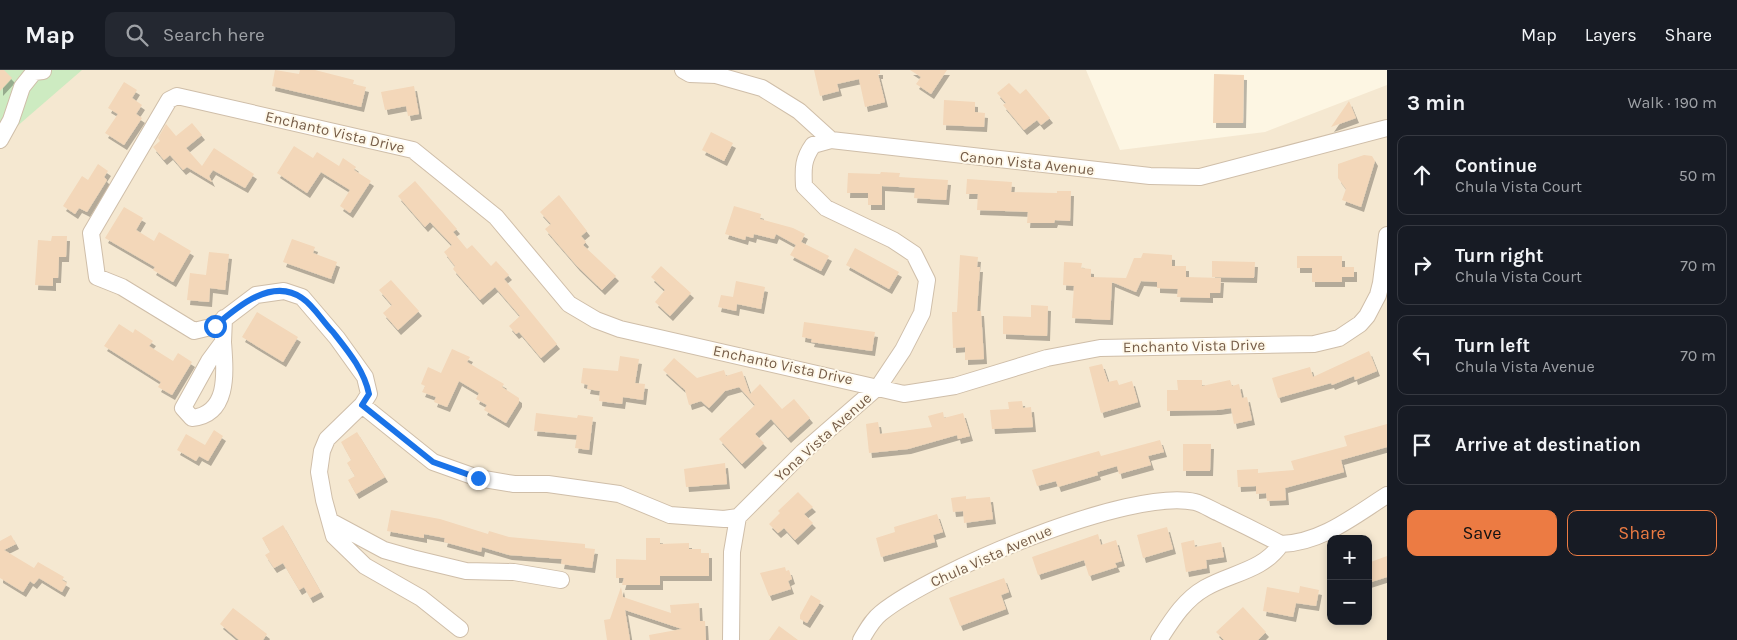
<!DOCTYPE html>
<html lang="en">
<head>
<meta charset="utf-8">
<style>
	:root { --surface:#171b24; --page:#242831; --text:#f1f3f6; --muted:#9ea1a6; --line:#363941; --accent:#ec7b43 }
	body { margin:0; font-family:Karla,sans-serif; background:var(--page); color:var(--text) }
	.controls { position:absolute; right:15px; bottom:15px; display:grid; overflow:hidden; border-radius:10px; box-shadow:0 2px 8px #0003 }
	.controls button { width:45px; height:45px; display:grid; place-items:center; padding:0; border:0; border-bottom:1px solid var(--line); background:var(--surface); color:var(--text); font:25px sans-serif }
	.stop { position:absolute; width:15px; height:15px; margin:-11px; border:4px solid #1a73e8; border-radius:50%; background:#fff }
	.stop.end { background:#1a73e8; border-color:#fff; box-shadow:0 1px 5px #0008 }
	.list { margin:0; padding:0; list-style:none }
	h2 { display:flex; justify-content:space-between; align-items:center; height:65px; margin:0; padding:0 20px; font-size:21px }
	h2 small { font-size:16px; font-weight:400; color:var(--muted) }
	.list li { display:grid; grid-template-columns:32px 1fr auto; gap:15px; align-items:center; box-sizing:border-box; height:80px; margin:0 10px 10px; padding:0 10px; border:1px solid var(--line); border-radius:10px }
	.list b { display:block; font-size:19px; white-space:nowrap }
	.list p { margin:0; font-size:16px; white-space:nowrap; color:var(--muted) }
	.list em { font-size:16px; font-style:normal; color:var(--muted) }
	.actions { display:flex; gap:10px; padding:15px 20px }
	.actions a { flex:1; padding:11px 0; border:1px solid var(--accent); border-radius:10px; text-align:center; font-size:18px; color:var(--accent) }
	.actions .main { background:var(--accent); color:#111 }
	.icon { flex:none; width:28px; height:28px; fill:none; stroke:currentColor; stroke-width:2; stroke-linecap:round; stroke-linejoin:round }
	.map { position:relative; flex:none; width:1387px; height:570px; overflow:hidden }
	header { display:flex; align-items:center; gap:30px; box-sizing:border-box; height:70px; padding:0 25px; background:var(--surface); border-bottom:1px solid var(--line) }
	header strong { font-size:24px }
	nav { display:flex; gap:28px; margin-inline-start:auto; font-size:18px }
	.search { width:350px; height:45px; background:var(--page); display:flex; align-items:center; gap:12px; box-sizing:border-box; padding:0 18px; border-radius:10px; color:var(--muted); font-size:19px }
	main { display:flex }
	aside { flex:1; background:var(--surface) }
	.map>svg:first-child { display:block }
	.residential { fill:#f5e8d1; fill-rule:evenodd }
	.green { fill:#cdebc1 }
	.building { fill:#f3d7b9; filter:url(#shadow) }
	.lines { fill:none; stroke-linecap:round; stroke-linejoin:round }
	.minor-casing { stroke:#cfbea9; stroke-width:18 }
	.minor { stroke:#fff; stroke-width:16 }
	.route { stroke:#1a73e8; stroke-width:6 }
	.labels { text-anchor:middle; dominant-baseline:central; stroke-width:4; stroke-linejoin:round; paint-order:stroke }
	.street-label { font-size:15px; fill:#765d48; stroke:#fff9ea }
</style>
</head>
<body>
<header>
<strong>Map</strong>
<div class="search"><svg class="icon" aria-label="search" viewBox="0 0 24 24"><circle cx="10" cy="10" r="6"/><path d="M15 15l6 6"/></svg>Search here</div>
<nav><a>Map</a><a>Layers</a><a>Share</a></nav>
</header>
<main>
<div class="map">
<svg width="1387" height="570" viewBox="0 0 1387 570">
	<defs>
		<filter id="shadow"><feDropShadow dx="3" dy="5" stdDeviation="0" flood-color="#0004"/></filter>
	</defs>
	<rect width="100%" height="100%" fill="#fdf6e3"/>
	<path class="residential" d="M0,0h1086l34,80 145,-18 122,-47v555h-1387zM1331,469h37v82h-37z"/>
	<path class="green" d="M0,0h82l-82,71z"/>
	<path class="building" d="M0,0h4l8,8 -12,13z
		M275,0l24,4 1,-4h15l39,10 -1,4 13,3 -5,20 -89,-21z
		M814,0h66v4h-2l7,28 -20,5 -6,-28 -22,5 2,7 -19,5z
		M910,0h37l-16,24 -15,-10 5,-7z
		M1214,4l30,1 -1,48h-30z
		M124,12l13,8 -5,8 10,7 -6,9 6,4 -18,27 -19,-12 13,-19 -10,-6z
		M1009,13l11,11 6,-5 24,29 -9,7 -4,-5 -13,10 -21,-25 3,-2 -9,-10z
		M414,16l5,28 -11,2 -2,-10 -21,4 -4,-18z
		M944,30l31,2v10l10,1 -1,14 -41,-2z
		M1349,31l7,17 -25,9z
		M192,53l10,12 -16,13 16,18 12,-18 40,26 -9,14 -32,-18 -4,6 3,6 -25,-15 -4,3 -13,-15 -6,5 -11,-13 7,-6 -2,-3 8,-14 10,12z
		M711,62l22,11 -9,18 -22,-11z
		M294,76l19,12 4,-6 22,14 4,-8 13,9 -2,3 17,11 -21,32 -10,-7 10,-16 -29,-18 -14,21 -30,-20z
		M1364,85l8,1 3,5 -14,46 -19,-7 4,-11 -8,-11v-14z
		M98,94l10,7 -4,6 3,3 -20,32 -8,-4 -4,6 -12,-8 19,-30 6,4z
		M881,102l19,1 -1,4 49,3 -2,20 -32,-2 1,-10 -33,-2v19h-14v-12h-21l1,-20 32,1z
		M967,109l45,3 -1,10 46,1v-2h14l-1,30 -15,-1 -1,3h-27l1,-11 -51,-2 1,-16h-12z
		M415,111l42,48 -4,3 14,17 5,-4 19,21 5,-5 13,14 -5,4 53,65 -16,14 -22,-26 -3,2 -7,-8 11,-10 -25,-29 -15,13 -27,-31 2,-3 -11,-14 8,-7 -22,-23 -5,5 -27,-31z
		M559,125l28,36 -6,5 5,6 -3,3 33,31 -14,14 -25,-24 -32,-37 6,-5 -11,-12z
		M734,136l27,8 -1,5 33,9 12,6 -4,8 28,14 -8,15 -31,-16 6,-10 -20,-11 -2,5 -20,-5 -1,4 -7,-2 -1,4 -20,-6z
		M124,137l19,11 -7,12 18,11 5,-9 32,19 -18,31 -20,-12 2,-3 -50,-29z
		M52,166h15l-1,21h-7l-1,21h-5v8l-18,-1 3,-45 13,1z
		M292,169l23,8 -2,6 24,9 -6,17 -48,-17z
		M855,178l44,24 -10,17 -43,-24z
		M209,182l20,2 -4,36 -15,-2 -1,14 -22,-2 3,-27 16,2z
		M1143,183l29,2v11h14v11l35,1 -1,15h-10v5l-33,-1 1,-8 -21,-1v-6l-16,-1 -5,11 -24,-10 -2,38 -38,-2 2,-32 -11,-1 1,-23 18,1 -1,5 10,1v8l35,1 8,-20h7z
		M960,185l18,2 -1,10h3l-3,44h4l3,48 -19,1v-13l-12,1 -1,-36h5z
		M1297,186h45v11h12v10h-12v5h-30v-14h-15z
		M1212,191l43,1 -1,16 -42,-1z
		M661,196l30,27 -21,23 -15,-14 10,-12 -14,-13z
		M391,210l28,31 -21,19 -15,-17 9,-8 -13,-15z
		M736,211l29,6 -4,22 -24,-5 -1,7 -18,-4 3,-12 12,2z
		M1031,235l17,1 -1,30 -44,-2v-18l28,1z
		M257,242l41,25 -15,25 -41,-25z
		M804,252l71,10 -3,19 -61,-9 1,-3 -10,-2z
		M119,254l14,9 2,-4 18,12 -4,5 24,15 5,-8 14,9 -20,33 -14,-8 3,-5 -57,-36z
		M452,279l18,8 -3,5 37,22 -2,3 17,11v4l-13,21 -22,-13 3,-5 -11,-6 3,-6 -20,-12 -12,26 -13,-5 2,-5 -14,-5 3,-6 -4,-2 7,-17 13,6z
		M1369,281l8,20 -22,9 -1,-4 -22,9 -1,-2 -53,15 -6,-20 38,-11 3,10z
		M620,286l19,3 -4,24 10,1 -2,16 -20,-3 -1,7 -23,-3 1,-10 -13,-2 1,-4 -7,-2 2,-15 35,3z
		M674,288l23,20 27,-8 2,6 16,-5 8,23 10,-10 22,25 12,-10 16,19 -22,20 -17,-19 -16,15 9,9 -22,21 -23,-25 36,-34 -16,-18 -14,4 -16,17 -8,-7 -12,4 -4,-15 -22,-20z
		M1102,294l6,18 9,-2 2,5 13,-4 6,21 -37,11 -12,-46z
		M1177,310h25v6l28,-6 2,6 7,-2 3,14 5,-1 5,23 -18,4 -3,-16 -13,2 -51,1v-21h11z
		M1022,331l1,7 8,-1 2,20 -41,2 -2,-19 19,-1 -1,-7z
		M943,342l1,6 19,-5 7,23 -12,3 -1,-4 -49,14 -39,4 -3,-29 12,-2 2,12 52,-7 -4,-11z
		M536,343l41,5 1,-3 15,2 -4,33 -14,-2 2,-13 -43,-4z
		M1387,354v23l-46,13 3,12 -59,16 1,12 -19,1 -1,-8 -10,1v-8l-18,1 -1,-17 21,-1v4l36,-3 -3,-9 56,-15 -3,-10z
		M214,360l9,6 -15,25 -9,-5 -3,5 -19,-11 9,-16 19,11z
		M357,362l28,45 -29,17 -8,-14 7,-4 -8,-13 4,-3 -10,-18z
		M1160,370l4,12 -16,4 3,9 -32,9 -2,-8 -20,6 1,3 -40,12 -2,-6 -19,5 -5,-16 67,-19 2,5z
		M1183,374h28l-1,27h-27z
		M725,393l2,21 -41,3 -2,-18z
		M798,422l15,15 -9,7 9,9 -18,17 -11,-12 -6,5 -9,-9 11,-11 -2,-2z
		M966,426v3l24,-2 3,22 -29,4 -1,-12 -10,1 -2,-14z
		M391,440l49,9 48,15 1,-3 20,6 76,7v4l10,1 -3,19 -31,-4 1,-5 -53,-4 -27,-8 -1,5 -37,-10 1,-4 -21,-4v4l-37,-7z
		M937,444l6,18 -10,3 2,7 -54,15 -5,-19 19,-6 -1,-5z
		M283,455l38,67 -11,6 -6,-11 -5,3 -16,-27 -9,5 -9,-13 5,-3 -8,-14z
		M1167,457l6,22 -30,9 -6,-23z
		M1098,464l3,11 15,-5 6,21 -7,2 2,4 -28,9 -5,-16 -46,15 -6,-18z
		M11,465l5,9 -12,6 30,18 4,-6 26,15 -2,3 5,3 -5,9 -23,-14 -5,6 -4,-3 -7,11 -23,-14v-37z
		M646,468h14v6l29,-1v6h12v4h8v23h-49v9h-38l2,-7h-8v-19l30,1z
		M1194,470l1,7 26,-5 3,15 -18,3 1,8 -21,4 -5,-29z
		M1387,486v21l-19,6v-20z
		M785,497l1,4 3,-1 3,9 -4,2 3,8 -22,7 -9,-23z
		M1004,508l5,14 -8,3 5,14 -46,17 -11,-28z
		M1300,516l19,4 -3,16 -20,-3 -3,14 -30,-6 4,-24 32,6z
		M621,517l2,10 48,16 -1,-8 29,-2 1,18h5l1,19h-56l-1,-5 33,-6 -57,-19 5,30h-23l-3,-20 6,-1z
		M811,525l10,6 -14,22 -7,-4v-4z
		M1243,537l23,25 -8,8h-34l-8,-8z
		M233,538l34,26 -4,6h-24l-19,-16z
		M779,556l19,14h-29z"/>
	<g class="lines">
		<g class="minor-casing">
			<path id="minor" d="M683,0l7,4 26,1 46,13 37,23 32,29 319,36 50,1 187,-49
				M0,70l11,-20 11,-33 12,-15 9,-1
				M223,272c2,29 7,72 -31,76l-9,-10 26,-47 14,-19 1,-24
				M362,335l71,57 45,16 36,6h34l71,10 51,21 54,4 14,-2 -6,35 -1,88
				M738,447l65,-65 76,-66 24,-36 19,-37 5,-33 -13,-26 -21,-14 -67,-32 -22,-22c-1,-18 -1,-27 9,-41l18,-5
				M330,451l54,29 28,8 54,13 48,1 47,8
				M460,559l-39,-31 -56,-32 -31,-30 -10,-36 -5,-28 3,-21 5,-12 35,-34 7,-11 -4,-17 -28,-39 -35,-41 -18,-6 -28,4 -41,31 -21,5 -72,-44 -25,-10 -6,-44 78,-133 8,-4 236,54 83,67 73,87 27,16 24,9 284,65 51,-8 92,-28 53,-10 214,-4 25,-6 21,-14 7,-8 11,-21 3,-12 6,-48
				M861,570c6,-10 11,-20 20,-27 52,-42 250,-126 314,-111 8,2 17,8 24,11 21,10 41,20 62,31
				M1159,570c13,-20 25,-40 46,-52 26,-15 58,-17 76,-44 40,-1 73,-28 106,-49"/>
		</g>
		<use href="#minor" class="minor"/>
	</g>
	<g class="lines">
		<path class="route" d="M215,256c22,-19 57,-49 87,-28 12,8 21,24 31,34 15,19 31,38 36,62l-7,11 71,57 45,16"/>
	</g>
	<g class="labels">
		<g class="street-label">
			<text transform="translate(335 62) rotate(13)">Enchanto Vista Drive</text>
			<text transform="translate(1027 93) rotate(6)">Canon Vista Avenue</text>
			<text transform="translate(1194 276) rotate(-1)">Enchanto Vista Drive</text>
			<text transform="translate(783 295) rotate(12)">Enchanto Vista Drive</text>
			<text transform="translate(823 367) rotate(-42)">Yona Vista Avenue</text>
			<text transform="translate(991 486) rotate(-24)">Chula Vista Avenue</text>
		</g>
	</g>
</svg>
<div class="controls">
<button>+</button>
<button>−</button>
</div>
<div class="stop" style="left:215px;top:256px"></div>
<div class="stop end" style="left:478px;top:408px"></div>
</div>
<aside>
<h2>3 min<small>Walk · 190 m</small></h2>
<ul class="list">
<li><svg class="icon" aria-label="ahead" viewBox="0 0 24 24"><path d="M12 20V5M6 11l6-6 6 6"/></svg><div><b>Continue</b><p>Chula Vista Court</p></div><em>50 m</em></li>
<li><svg class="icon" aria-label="right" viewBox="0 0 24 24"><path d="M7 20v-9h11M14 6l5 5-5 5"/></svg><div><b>Turn right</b><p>Chula Vista Court</p></div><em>70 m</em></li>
<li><svg class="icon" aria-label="left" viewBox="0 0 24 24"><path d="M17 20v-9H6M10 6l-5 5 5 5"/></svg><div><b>Turn left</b><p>Chula Vista Avenue</p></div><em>70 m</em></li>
<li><svg class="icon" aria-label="arrive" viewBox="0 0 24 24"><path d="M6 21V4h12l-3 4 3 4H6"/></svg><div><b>Arrive at destination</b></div></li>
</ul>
<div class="actions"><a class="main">Save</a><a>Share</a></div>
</aside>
</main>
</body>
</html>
